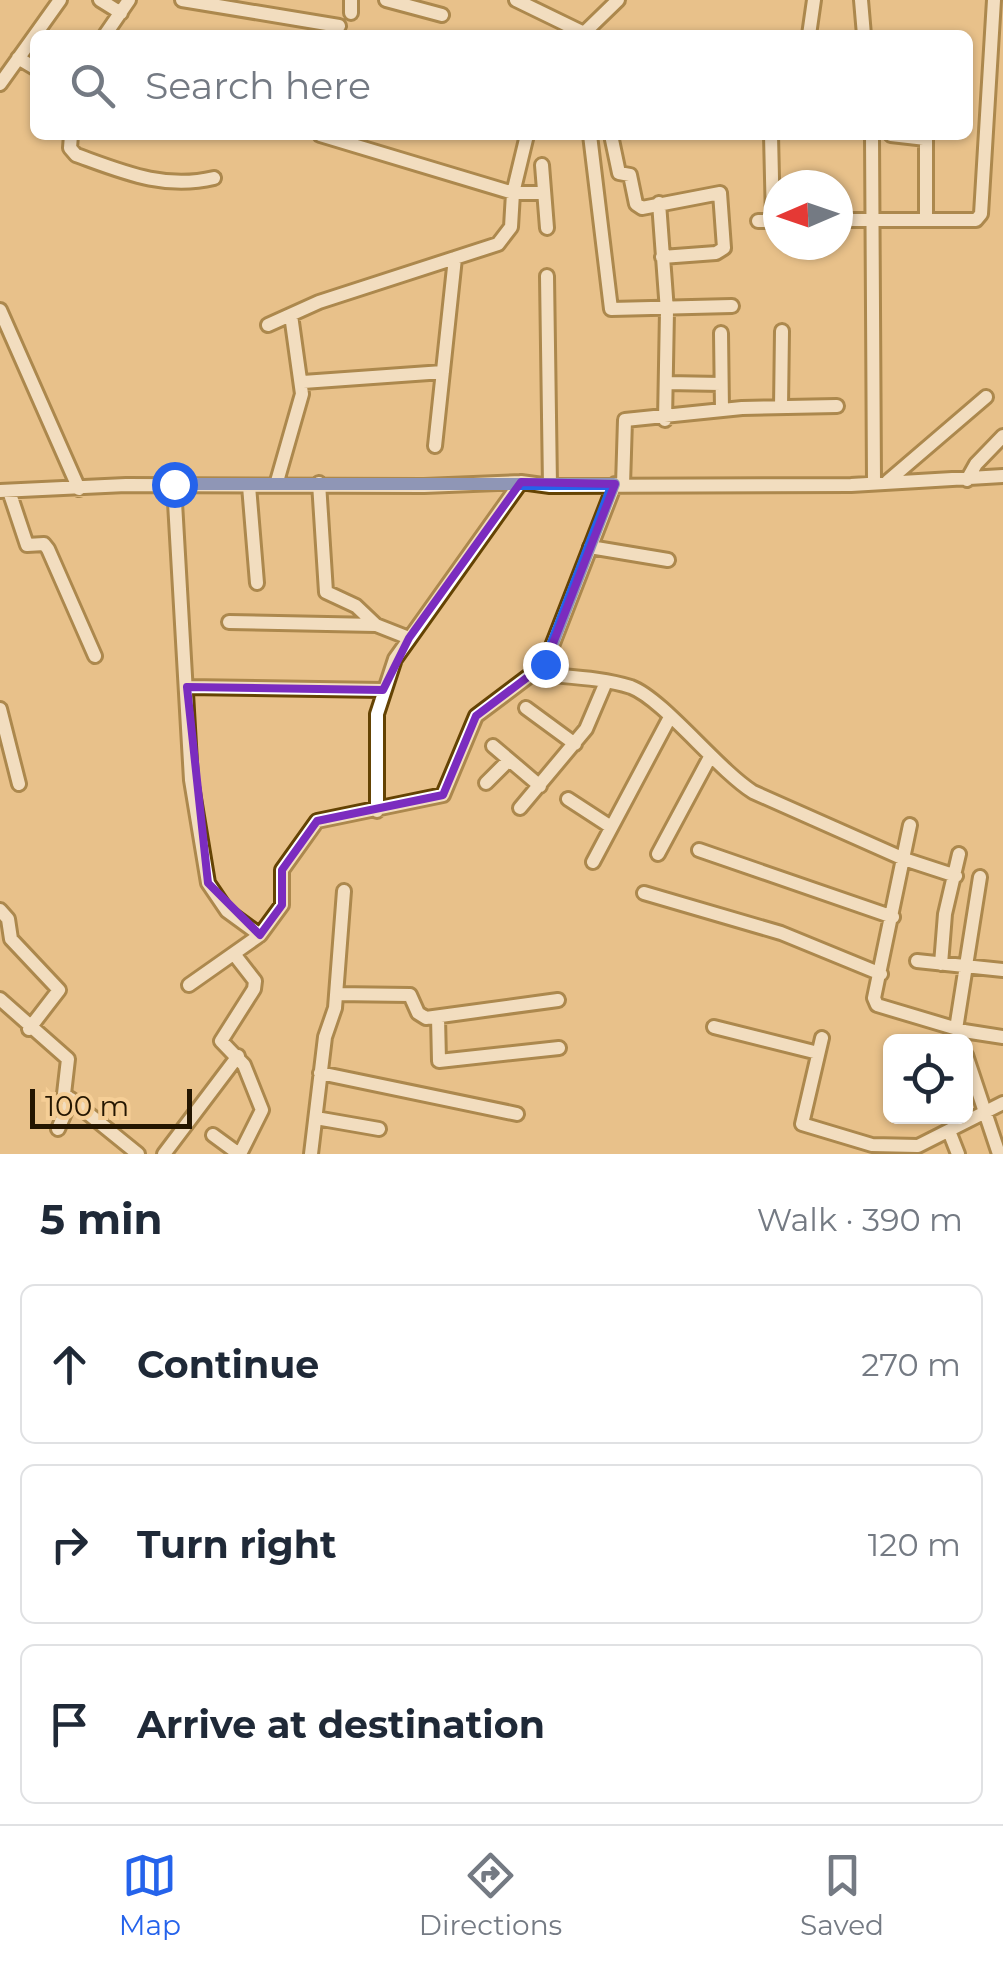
<!DOCTYPE html>
<html lang="en">
<head>
<meta charset="utf-8">
<style>
	:root { --surface:#fff; --page:#f6f6f7; --text:#1f2937; --muted:#747a83; --line:#e0e1e3; --accent:#2563eb }
	body { margin:0; font-family:Montserrat,sans-serif; background:var(--page); color:var(--text) }
	.controls { position:absolute; right:30px; bottom:30px; display:grid; overflow:hidden; border-radius:15px; box-shadow:0 2px 8px #0004 }
	.controls button { width:90px; height:90px; display:grid; place-items:center; padding:0; border:0; border-bottom:2px solid var(--line); background:var(--surface); color:var(--text); font:50px sans-serif }
	.compass { position:absolute; left:763px; top:170px; width:90px; height:90px; border-radius:50%; background:var(--surface); box-shadow:0 2px 8px #0004; rotate:268deg }
	.scale { position:absolute; left:30px; bottom:25px; width:162px; box-sizing:border-box; padding-left:10px; border:5px solid #241601; border-top:0; font-size:28px; line-height:35px; white-space:nowrap; color:#241601; -webkit-text-stroke:8px #f5ce96; paint-order:stroke }
	.stop { position:absolute; width:30px; height:30px; margin:-22px; border:8px solid #2563eb; border-radius:50%; background:#fff }
	.stop.end { background:#2563eb; border-color:#fff; box-shadow:0 2px 10px #0008 }
	.list { margin:0; padding:0; list-style:none }
	h2 { display:flex; justify-content:space-between; align-items:center; height:130px; margin:0; padding:0 40px; font-size:42px }
	h2 small { font-size:32px; font-weight:400; color:var(--muted) }
	.list li { display:grid; grid-template-columns:65px 1fr auto; gap:30px; align-items:center; box-sizing:border-box; height:160px; margin:0 20px 20px; padding:0 20px; border:2px solid var(--line); border-radius:15px }
	.list b { display:block; font-size:38px; white-space:nowrap }
	.list em { font-size:32px; font-style:normal; color:var(--muted) }
	.icon { flex:none; width:55px; height:55px; fill:none; stroke:currentColor; stroke-width:2; stroke-linecap:round; stroke-linejoin:round }
	.map { position:relative; flex:none; width:1003px; height:1154px; overflow:hidden }
	.search { position:absolute; background:var(--surface); box-shadow:0 2px 8px #0004; left:30px; right:30px; top:30px; height:110px; display:flex; align-items:center; gap:25px; box-sizing:border-box; padding:0 35px; border-radius:15px; color:var(--muted); font-size:38px }
	.sheet { height:670px; background:var(--surface) }
	nav { display:flex; justify-content:space-around; align-items:center; box-sizing:border-box; height:140px; border-top:2px solid var(--line); background:var(--surface); font-size:28px; color:var(--muted) }
	nav a { display:grid; justify-items:center; gap:5px }
	nav .on { color:var(--accent) }
	.map>svg:first-child { display:block }
	.lines { fill:none; stroke-linecap:round; stroke-linejoin:round }
	.minor-casing { stroke:#644303; stroke-width:18 }
	.minor { stroke:#fff; stroke-width:12 }
	.route { stroke:#2563eb; stroke-width:12 }
	.marked { fill:none; stroke:#7b2cbf; stroke-width:8; stroke-linejoin:round }
</style>
</head>
<body>
<div class="map">
<svg width="1003" height="1154" viewBox="0 0 1003 1154">
	<rect width="100%" height="100%" fill="#e8c18a"/>
	<g class="lines">
		<g class="minor-casing">
			<path id="minor" d="M100,0l21,13
				M182,0l157,26
				M386,0l56,15
				M516,0l72,35
				M861,0l3,35
				M351,13v-13
				M584,33l34,-33
				M105,35l24,-35
				M809,35l5,-35
				M18,58l17,10
				M0,84l60,-84
				M71,135l-1,13 6,7c47,17 88,35 138,23
				M320,135l193,58h31
				M590,135l21,174 121,-3
				M611,135l8,38 11,2 6,29 6,4 78,-15 4,55 -8,5 -54,4
				M771,135l2,86
				M872,135l2,347
				M891,135l35,4
				M542,165l5,63
				M659,203l8,108 -2,109
				M838,220h138l5,-6 13,-214
				M926,220v-85
				M758,221h20
				M547,276l3,210
				M0,310l79,179
				M268,325l51,-23 179,-58 13,-17 2,-34 14,-58
				M721,333l1,77
				M303,382l140,-10
				M667,383l54,1
				M781,407l1,-76
				M435,446l20,-188
				M967,480l9,-16 27,-28
				M888,481l98,-84
				M319,483l7,109 30,14 20,19
				M174,485l17,295 17,103 19,28 33,24
				M276,485l26,-91 -11,-79
				M623,485l2,-65 117,-12 95,-2
				M249,486l8,97
				M0,491l126,-6 298,1 97,-4 29,4 301,-1 152,-9
				M9,491l18,54 17,-1 4,5 47,107
				M590,547l78,13
				M229,622l147,3 33,13
				M532,673c31,4 68,4 99,14 32,12 86,82 122,105l151,67 52,17
				M187,687l196,3
				M526,708l49,36
				M0,709l19,75
				M493,746l47,40
				M486,783l23,-23
				M568,799l43,28
				M520,808l66,-79 20,-47
				M377,811v-97l18,-55 126,-177
				M910,825l-36,173 3,7 87,26 39,6
				M699,850l194,67
				M658,854l52,-97
				M593,862l76,-143
				M644,893l137,40 100,41
				M0,910l8,9 3,20 48,51 -30,39
				M234,954l21,27 -1,8 -33,52 23,24 18,45 -22,44
				M917,961l86,9
				M941,964l4,-50 14,-60
				M189,985l71,-50 22,-30v-35l35,-49 126,-26 33,-79 69,-52 70,-180
				M336,994l74,1 8,18 8,5 132,-18
				M0,999l68,60 -4,35 74,60
				M438,1017l1,44 120,-13
				M714,1027l104,26
				M956,1029l24,-152
				M822,1038l-20,86 70,21 46,1 85,-43
				M966,1055l33,99
				M320,1073l197,41
				M316,1118l63,11
				M58,1129l13,-30
				M949,1131l9,23
				M213,1135l26,19
				M164,1154l74,-98
				M311,1154l14,-117 10,-29 9,-117"/>
		</g>
		<use href="#minor" class="minor"/>
	</g>
	<g class="lines">
		<path class="route" d="M174,484h440l-69,180"/>
	</g>
	<path d="M0 0H1003V1154H0ZM521,482l94,2 -70,180 -69,52 -33,79 -126,26 -35,49v35l-22,30 -52,-52 -21,-196 196,3 26,-52z" fill="#e8c18a" fill-opacity=".55" fill-rule="evenodd"/>
	<path class="marked" d="M521,482l94,2 -70,180 -69,52 -33,79 -126,26 -35,49v35l-22,30 -52,-52 -21,-196 196,3 26,-52z"/>
</svg>
<div class="controls">
<button><svg class="icon" aria-label="locate" viewBox="0 0 24 24"><circle cx="12" cy="12" r="6"/><path d="M12 2v4M12 18v4M2 12h4M18 12h4"/></svg></button>
</div>
<svg class="compass" viewBox="-18 -18 36 36"><path d="M0-13l5 13h-10z" fill="#e53935"/><path d="M0 13l5-13h-10z" fill="#747a83"/></svg>
<div class="scale">100 m</div>
<div class="stop" style="left:174px;top:484px"></div>
<div class="stop end" style="left:545px;top:664px"></div>
<div class="search"><svg class="icon" aria-label="search" viewBox="0 0 24 24"><circle cx="10" cy="10" r="6"/><path d="M15 15l6 6"/></svg>Search here</div>
</div>
<section class="sheet">
<h2>5 min<small>Walk · 390 m</small></h2>
<ul class="list">
<li><svg class="icon" aria-label="ahead" viewBox="0 0 24 24"><path d="M12 20V5M6 11l6-6 6 6"/></svg><div><b>Continue</b></div><em>270 m</em></li>
<li><svg class="icon" aria-label="right" viewBox="0 0 24 24"><path d="M7 20v-9h11M14 6l5 5-5 5"/></svg><div><b>Turn right</b></div><em>120 m</em></li>
<li><svg class="icon" aria-label="arrive" viewBox="0 0 24 24"><path d="M6 21V4h12l-3 4 3 4H6"/></svg><div><b>Arrive at destination</b></div></li>
</ul>
</section>
<nav>
<a class="on"><svg class="icon" aria-label="map" viewBox="0 0 24 24"><path d="M3 6l6-2 6 2 6-2v14l-6 2-6-2-6 2zM9 4v14M15 6v14"/></svg>Map</a>
<a><svg class="icon" aria-label="directions" viewBox="0 0 24 24"><path d="M12 3l9 9-9 9-9-9zM9 14v-3h6M13 9l2 2-2 2"/></svg>Directions</a>
<a><svg class="icon" aria-label="saved" viewBox="0 0 24 24"><path d="M7 4h10v16l-5-4-5 4z"/></svg>Saved</a>
</nav>
</body>
</html>
